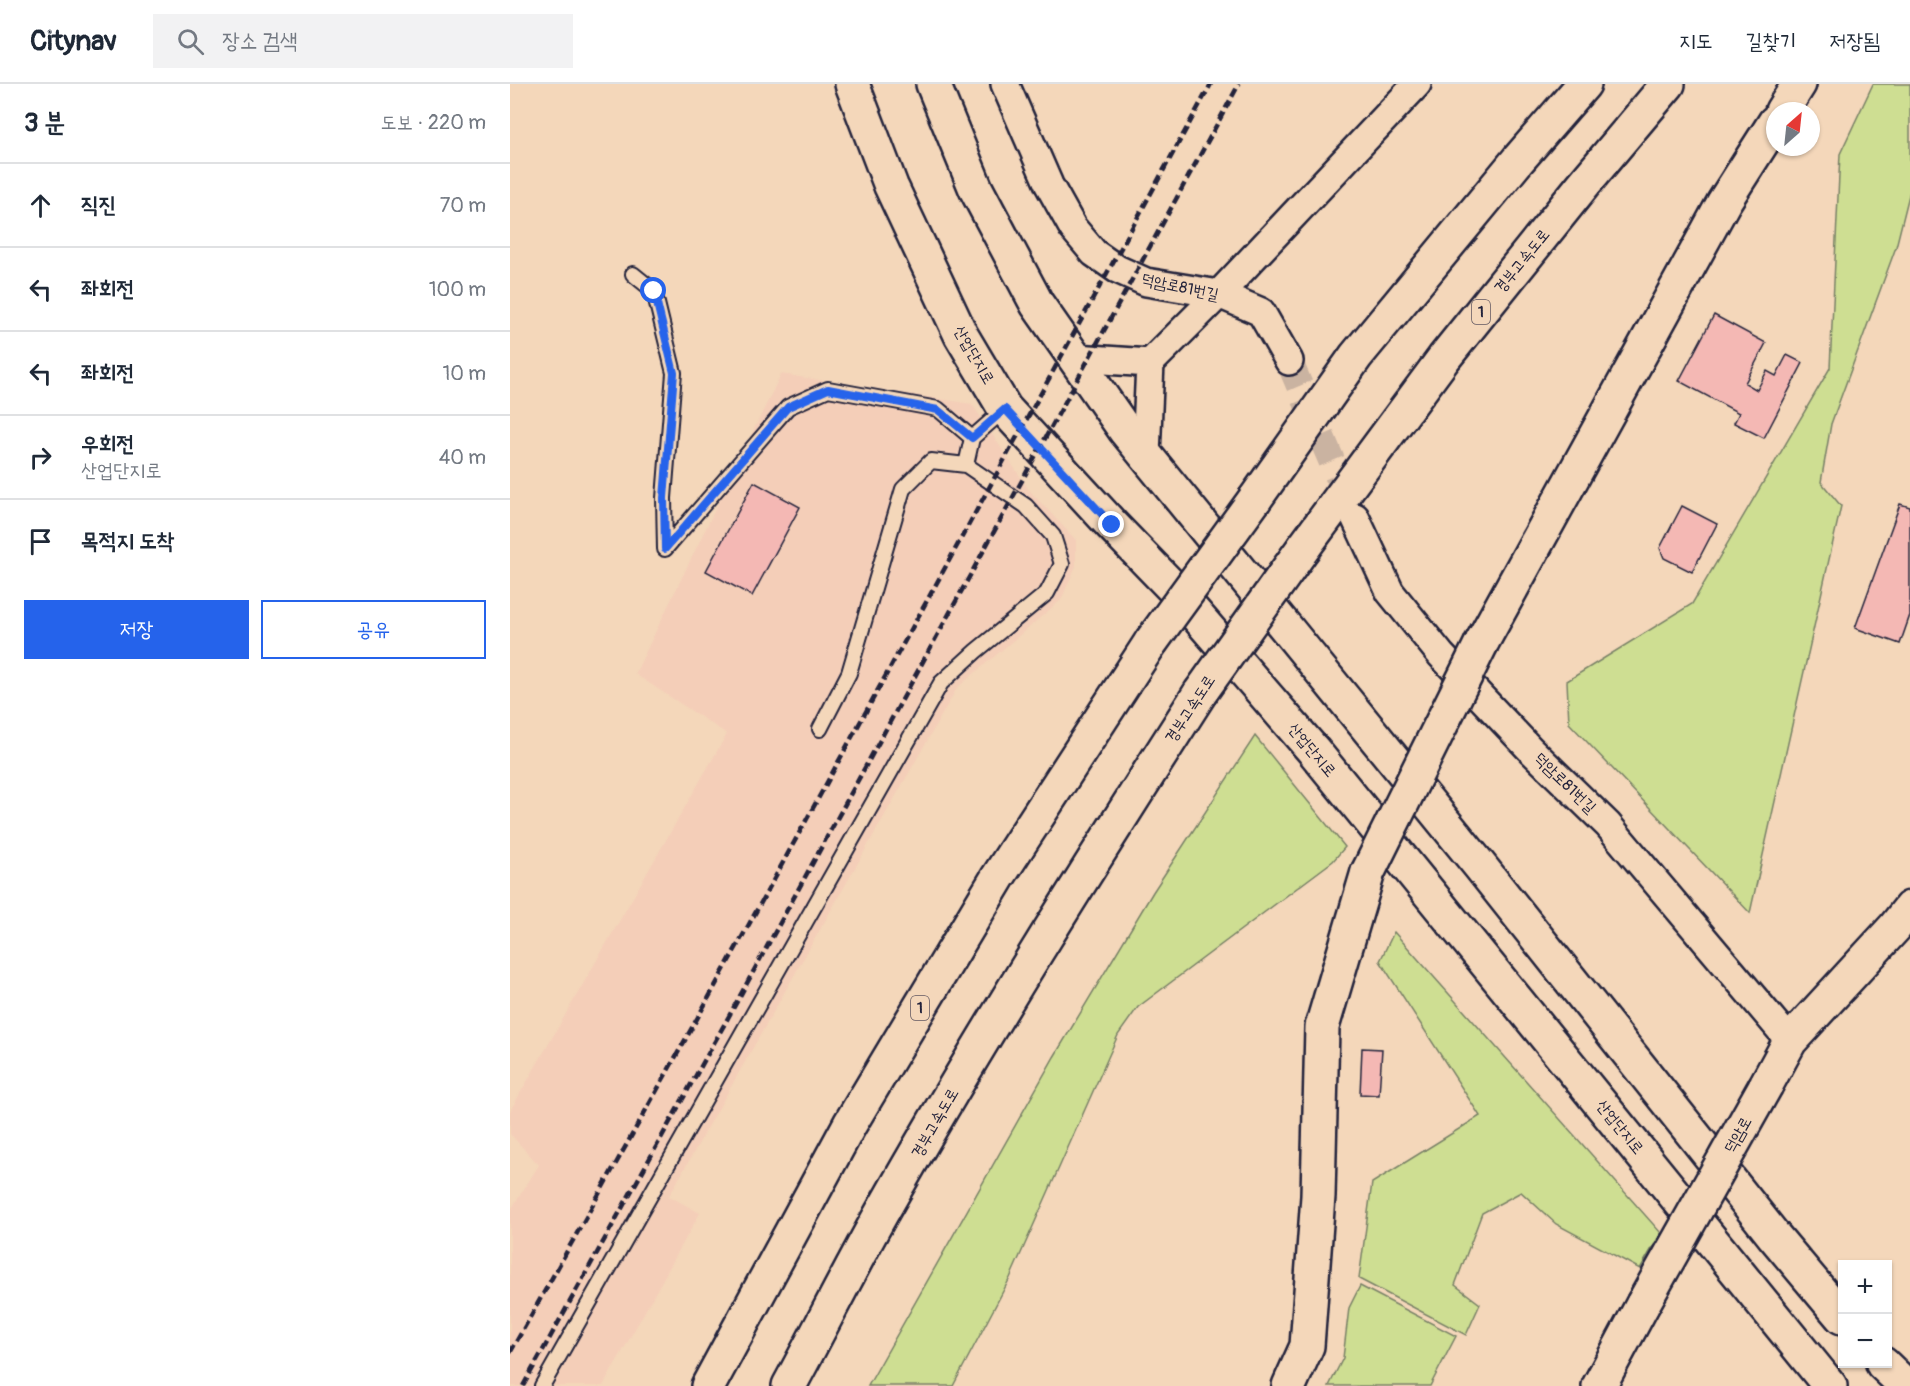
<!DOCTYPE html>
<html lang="ko">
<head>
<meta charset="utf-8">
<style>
	:root { --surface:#fff; --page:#f2f2f3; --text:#1f2937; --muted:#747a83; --line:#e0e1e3; --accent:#2563eb }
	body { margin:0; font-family:Pangolin,"Poor Story",sans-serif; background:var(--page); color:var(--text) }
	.controls { position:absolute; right:18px; bottom:18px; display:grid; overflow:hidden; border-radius:0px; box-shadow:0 2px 4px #0004 }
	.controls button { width:54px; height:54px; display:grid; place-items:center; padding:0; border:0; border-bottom:2px solid var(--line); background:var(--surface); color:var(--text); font:30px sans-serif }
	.compass { position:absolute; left:1256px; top:18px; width:54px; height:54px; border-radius:50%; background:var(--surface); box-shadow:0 2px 4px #0004; rotate:27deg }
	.stop { position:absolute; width:18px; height:18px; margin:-14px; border:4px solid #2563eb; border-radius:50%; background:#fff }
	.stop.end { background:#2563eb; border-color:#fff; box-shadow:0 2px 6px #0008 }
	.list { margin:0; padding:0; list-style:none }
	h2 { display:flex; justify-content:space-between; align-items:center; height:78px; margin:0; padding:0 24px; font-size:26px }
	h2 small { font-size:20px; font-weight:400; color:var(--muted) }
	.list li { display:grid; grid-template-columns:39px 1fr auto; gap:18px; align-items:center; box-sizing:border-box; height:84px; padding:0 24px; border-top:2px solid var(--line) }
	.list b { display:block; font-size:22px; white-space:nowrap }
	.list p { margin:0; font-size:20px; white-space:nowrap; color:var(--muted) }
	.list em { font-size:20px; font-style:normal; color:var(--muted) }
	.actions { display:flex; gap:12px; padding:18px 24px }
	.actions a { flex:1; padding:14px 0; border:2px solid var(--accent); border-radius:0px; text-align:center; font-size:21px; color:var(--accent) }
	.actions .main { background:var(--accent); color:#fff }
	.icon { flex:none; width:33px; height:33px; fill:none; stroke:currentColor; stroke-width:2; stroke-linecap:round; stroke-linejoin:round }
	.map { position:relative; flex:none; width:1400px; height:1302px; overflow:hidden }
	header { display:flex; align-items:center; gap:36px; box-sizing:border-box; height:84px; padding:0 30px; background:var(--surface); border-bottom:2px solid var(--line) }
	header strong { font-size:28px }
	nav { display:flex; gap:33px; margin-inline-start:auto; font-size:21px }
	.search { width:420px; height:54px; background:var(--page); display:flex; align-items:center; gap:15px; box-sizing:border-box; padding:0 21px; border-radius:0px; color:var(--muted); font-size:22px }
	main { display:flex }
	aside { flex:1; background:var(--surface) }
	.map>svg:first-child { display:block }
	.built { fill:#f4ceb8 }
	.green { fill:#cede92; stroke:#788066; stroke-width:1.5 }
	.building { fill:#f4b8b4; stroke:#22223b; stroke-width:1.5 }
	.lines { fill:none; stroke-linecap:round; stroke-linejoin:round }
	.minor-tunnel { stroke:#cab3a1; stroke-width:27; stroke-dasharray:27 14; stroke-linecap:butt }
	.service-casing { stroke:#22223b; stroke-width:18 }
	.minor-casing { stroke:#22223b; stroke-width:32 }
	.tertiary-casing { stroke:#22223b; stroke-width:38 }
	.secondary-casing { stroke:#22223b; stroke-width:38 }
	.motorway-casing { stroke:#22223b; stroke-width:38 }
	.service { stroke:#f4d7ba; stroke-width:14 }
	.minor { stroke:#f4d7ba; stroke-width:27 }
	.tertiary { stroke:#f4d7ba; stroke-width:33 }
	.secondary { stroke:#f4d7ba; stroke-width:33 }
	.motorway { stroke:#f4d7ba; stroke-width:33 }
	.rail { stroke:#22223b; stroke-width:4.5; stroke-dasharray:9 4.5; stroke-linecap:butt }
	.tertiary-bridge-casing { stroke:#22223b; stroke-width:38; stroke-linecap:butt }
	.motorway-bridge-casing { stroke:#22223b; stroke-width:38; stroke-linecap:butt }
	.tertiary-bridge { stroke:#f4d7ba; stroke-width:33 }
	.motorway-bridge { stroke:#f4d7ba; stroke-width:33 }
	.route { stroke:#2563eb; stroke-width:8 }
	.labels { text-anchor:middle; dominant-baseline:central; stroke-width:6; stroke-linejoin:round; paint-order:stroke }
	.shield { fill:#f4d7ba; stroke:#615861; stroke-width:1.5 }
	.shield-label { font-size:15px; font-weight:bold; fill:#22223b }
	.street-label { font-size:16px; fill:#22223b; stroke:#f4d7ba }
</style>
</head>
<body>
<header>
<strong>Citynav</strong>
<div class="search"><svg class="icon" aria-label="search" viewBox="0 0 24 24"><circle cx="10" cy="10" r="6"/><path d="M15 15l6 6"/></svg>장소 검색</div>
<nav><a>지도</a><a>길찾기</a><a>저장됨</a></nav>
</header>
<main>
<aside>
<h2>3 분<small>도보 · 220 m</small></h2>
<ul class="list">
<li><svg class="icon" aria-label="ahead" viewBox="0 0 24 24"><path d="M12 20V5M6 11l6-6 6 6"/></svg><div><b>직진</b></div><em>70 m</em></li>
<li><svg class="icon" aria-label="left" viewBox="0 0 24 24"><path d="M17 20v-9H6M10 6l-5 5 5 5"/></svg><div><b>좌회전</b></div><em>100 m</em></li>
<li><svg class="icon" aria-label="left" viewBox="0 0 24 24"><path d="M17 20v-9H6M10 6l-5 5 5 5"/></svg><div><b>좌회전</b></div><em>10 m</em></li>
<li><svg class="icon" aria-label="right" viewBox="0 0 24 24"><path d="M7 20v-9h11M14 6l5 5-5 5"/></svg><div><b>우회전</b><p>산업단지로</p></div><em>40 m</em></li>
<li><svg class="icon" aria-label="arrive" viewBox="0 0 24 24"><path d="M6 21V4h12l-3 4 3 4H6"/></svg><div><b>목적지 도착</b></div></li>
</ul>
<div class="actions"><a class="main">저장</a><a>공유</a></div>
</aside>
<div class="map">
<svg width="1400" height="1302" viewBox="0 0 1400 1302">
	<rect width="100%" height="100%" fill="#f4d7ba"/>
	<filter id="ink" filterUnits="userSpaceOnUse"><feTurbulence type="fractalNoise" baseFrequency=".0167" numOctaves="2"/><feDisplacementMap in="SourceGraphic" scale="12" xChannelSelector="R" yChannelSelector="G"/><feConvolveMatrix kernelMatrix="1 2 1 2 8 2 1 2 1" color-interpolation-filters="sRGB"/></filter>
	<g filter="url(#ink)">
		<path class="built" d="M271,290l191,30 57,86 47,50v26l-15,34 -104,88 -288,508 31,17 -97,173h-93v-175l29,-46 -29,-31v-23l217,-377 -92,-60z"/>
		<path class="green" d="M1363,0h37v107l-14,56 -65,177 -10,58 20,24 -91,407 -181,-190 -2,-42 125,-77 138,-236 10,-214z
			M745,652l90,111 -12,14 -195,146 -20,28 -108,243 -57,108h-85l186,-329 99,-165z
			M884,848l267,301 -21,36 -84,-45 -35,-32 -39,21 -27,72 25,19 -14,31 -107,-56 13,-96 108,-67 -100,-155z
			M850,1202l96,50 -26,50h-101l14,-28 6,-50z"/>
		<path class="building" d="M1204,231l52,28 -21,40 12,7 10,-19 9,5 11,-21 16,8 -39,75 -30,-15 5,-10 -60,-32z
			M244,398l46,25 -48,89 -46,-25z
			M1390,420l10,3v108l-10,29 -45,-16z
			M1172,422l35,18 -25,48 -28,-14 -4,-10z
			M852,964l20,1 -3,46 -19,-1z"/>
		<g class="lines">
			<path class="minor-tunnel" d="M779,277l62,145"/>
			<g class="service-casing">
				<path id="service" d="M123,190l21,17 20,82 -10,125 1,51 123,-142 40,-18 110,20 34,29 33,-29
					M456,381l6,-27
					M32,1302l399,-703 35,-32 71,-58 15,-29 -9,-28 -27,-30 -60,-41 -35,-4 -28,28 -54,184 -29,56"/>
			</g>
			<g class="minor-casing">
				<path id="minor" d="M495,0l44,101 24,43 21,25 23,16 29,13 73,12 42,18 28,49
					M565,274l75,5
					M636,371l4,-92 69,-69 198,-210
					M845,433l35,75 51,63 90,95 77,75 182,216"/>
			</g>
			<g class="tertiary-casing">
				<path id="tertiary" d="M1256,1001l24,-44 105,-114 15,-19
					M1089,1302l44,-82"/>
			</g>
			<g class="secondary-casing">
				<path id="secondary" d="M342,0l39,102 70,149 44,74 107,116 60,62 141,163 517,636
					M423,0l43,105 61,115 88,126 355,436 294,370 68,81
					M1373,1280l23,22"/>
			</g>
			<g class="motorway-casing">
				<path id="motorway" d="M1272,27l17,-27
					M745,415l101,-143 162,-196 66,-76
					M794,463l140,-189 139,-173 85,-101
					M972,558l242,-440 51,-80
					M198,1302l142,-262 148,-247 153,-235
					M279,1302c31,-57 60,-115 92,-172 100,-177 209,-349 319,-521
					M779,1302l18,-40 11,-150 4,-169 46,-155"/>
			</g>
			<use href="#service" class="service"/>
			<use href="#minor" class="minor"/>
			<use href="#tertiary" class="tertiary"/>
			<use href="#secondary" class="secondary"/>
			<use href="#motorway" class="motorway"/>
			<path class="rail" d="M0,1269l193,-345 508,-924
				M13,1302l206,-370 510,-932"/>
			<g class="tertiary-bridge-casing">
				<path id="tertiary-bridge" d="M1133,1220l123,-219"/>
			</g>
			<g class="motorway-bridge-casing">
				<path id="motorway-bridge" d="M641,558l104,-143
					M690,609l104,-146
					M858,788l114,-230"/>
			</g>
			<use href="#tertiary-bridge" class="tertiary-bridge"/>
			<use href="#motorway-bridge" class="motorway-bridge"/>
		</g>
	</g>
	<g class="lines" filter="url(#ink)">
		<path class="route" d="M144,207l20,82 -10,125 1,51 123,-142 40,-18 110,21 34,28 33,-29 107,116"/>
	</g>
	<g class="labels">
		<g class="shield">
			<rect x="962" y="216" width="18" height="24" rx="4.5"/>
			<rect x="401" y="912" width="18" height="24" rx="4.5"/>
		</g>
		<g class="shield-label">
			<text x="971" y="228">1</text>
			<text x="410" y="924">1</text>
		</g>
		<g class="street-label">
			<text transform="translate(1012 177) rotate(-51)">경부고속도로</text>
			<text transform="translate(670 203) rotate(12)">덕암로81번길</text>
			<text transform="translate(464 271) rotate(60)">산업단지로</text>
			<text transform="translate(680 625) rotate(-57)">경부고속도로</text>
			<text transform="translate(802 666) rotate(50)">산업단지로</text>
			<text transform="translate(1055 699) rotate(44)">덕암로81번길</text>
			<text transform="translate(425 1039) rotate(-60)">경부고속도로</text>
			<text transform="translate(1110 1043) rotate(51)">산업단지로</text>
			<text transform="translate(1228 1051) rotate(-61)">덕암로</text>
		</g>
	</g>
</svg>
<div class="controls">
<button>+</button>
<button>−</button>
</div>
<svg class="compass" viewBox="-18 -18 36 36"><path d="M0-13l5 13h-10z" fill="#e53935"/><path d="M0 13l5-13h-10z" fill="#747a83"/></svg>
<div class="stop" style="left:144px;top:207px"></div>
<div class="stop end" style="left:602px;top:441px"></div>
</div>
</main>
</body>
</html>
